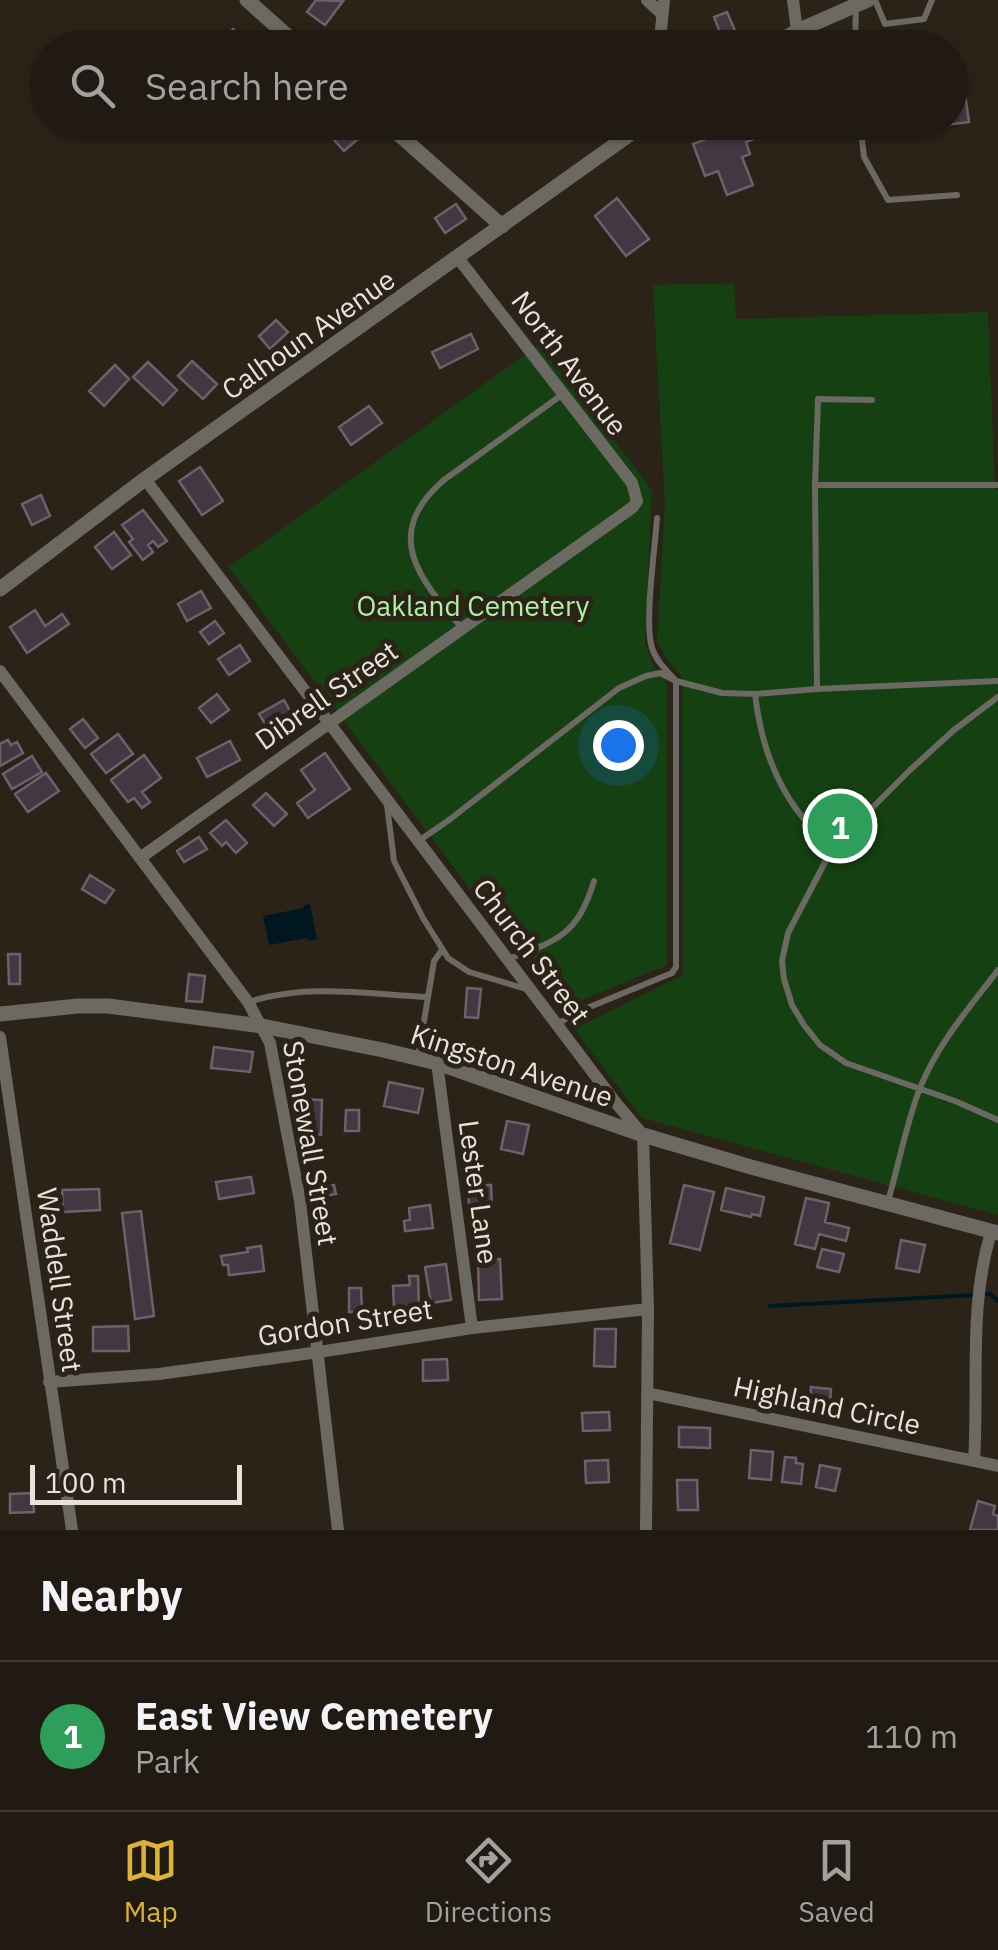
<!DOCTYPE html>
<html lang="en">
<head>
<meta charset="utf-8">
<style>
	:root { --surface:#201a12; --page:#28231b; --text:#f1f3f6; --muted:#a2a19f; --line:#3d3832; --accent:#dbb233 }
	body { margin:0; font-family:"IBM Plex Sans",sans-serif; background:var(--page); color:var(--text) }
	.scale { position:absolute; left:30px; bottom:25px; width:212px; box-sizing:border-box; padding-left:10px; border:5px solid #e7e2da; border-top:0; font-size:28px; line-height:35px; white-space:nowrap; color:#e7e2da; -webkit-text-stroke:8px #2b2318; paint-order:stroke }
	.you { position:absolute; left:618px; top:745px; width:35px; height:35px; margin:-25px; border:8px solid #fff; border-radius:50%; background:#1a73e8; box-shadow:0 0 0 15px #1a73e833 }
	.badge { display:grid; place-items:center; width:65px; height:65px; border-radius:50%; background:var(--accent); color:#fff; font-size:32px; font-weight:700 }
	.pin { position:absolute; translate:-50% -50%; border:5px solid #fff; box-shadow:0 2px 10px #0006 }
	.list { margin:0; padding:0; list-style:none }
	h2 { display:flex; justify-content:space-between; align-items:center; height:130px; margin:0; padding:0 40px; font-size:42px }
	h2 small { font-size:32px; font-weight:400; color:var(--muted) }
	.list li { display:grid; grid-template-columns:65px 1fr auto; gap:30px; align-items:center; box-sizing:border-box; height:150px; padding:0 40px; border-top:2px solid var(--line) }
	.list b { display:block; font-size:38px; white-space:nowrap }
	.list p { margin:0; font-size:32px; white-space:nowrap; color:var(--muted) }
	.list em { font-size:32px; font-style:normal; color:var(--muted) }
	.icon { flex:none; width:55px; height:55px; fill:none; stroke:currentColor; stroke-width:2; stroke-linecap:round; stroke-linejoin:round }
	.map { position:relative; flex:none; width:998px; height:1530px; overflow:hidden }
	.search { position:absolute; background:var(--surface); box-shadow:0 2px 8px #0004; left:30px; right:30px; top:30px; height:110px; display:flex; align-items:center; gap:25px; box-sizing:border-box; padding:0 35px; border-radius:55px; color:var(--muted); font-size:38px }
	.sheet { height:280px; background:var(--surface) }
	nav { display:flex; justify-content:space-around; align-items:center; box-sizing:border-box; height:140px; border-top:2px solid var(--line); background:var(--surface); font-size:28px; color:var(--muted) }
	nav a { display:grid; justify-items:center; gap:5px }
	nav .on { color:var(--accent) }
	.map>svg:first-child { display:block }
	.green { fill:#154112 }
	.water { fill:#001720 }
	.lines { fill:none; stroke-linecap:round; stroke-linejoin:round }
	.stream { stroke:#001720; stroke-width:4 }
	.building { fill:#443741; stroke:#6e616b; stroke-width:2.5 }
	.service { stroke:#6c6862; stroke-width:6 }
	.minor { stroke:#6c6862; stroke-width:12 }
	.tertiary { stroke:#6c6862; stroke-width:15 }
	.labels { text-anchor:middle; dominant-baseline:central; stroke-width:10; stroke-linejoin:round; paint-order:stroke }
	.street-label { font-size:28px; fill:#e7e2da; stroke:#2b2318 }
	.park-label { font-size:28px; fill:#abf2a3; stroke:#2b2318 }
</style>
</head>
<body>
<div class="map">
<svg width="998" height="1530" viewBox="0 0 998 1530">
	<rect width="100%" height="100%" fill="#2b2318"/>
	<path class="green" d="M734,283l2,36 252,-7 7,177 3,1v725l-356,-97 -68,-89 109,-54 -1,-298 -12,-14 -13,-21 8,-137 -12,-220z
		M540,344l112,146 -7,152 8,24 14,17v282l-107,44 -331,-442z"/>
	<path class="water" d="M310,904l7,35 -9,2 -1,-3 -38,7 -6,-29 41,-8v-3z"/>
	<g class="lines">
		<path class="stream" d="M984,1294h6l8,7
			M770,1306l205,-11"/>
	</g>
	<path class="building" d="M316,0l27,1 -18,24 -18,-13z
		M727,12l12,28 -14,5 -11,-28z
		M233,29l19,19h-27l-5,-6z
		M962,73l7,49 -100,13 -1,-13h82v-48z
		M336,122h7l15,17 -14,12 -18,-20z
		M753,122l6,15 -13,5 4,12 -8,3 11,28 -26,10 -9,-24 -13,5 -12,-32z
		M617,198l32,41 -23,17 -31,-40z
		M456,204l10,15 -21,14 -10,-15z
		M276,320l12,12 -18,17 -11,-13z
		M471,334l7,15 -38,19 -8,-16z
		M192,361l25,23 -14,15 -25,-23z
		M148,362l29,28 -14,15 -30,-28z
		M115,365l14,14 -25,27 -15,-15z
		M369,406l13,17 -31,22 -12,-18z
		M200,467l23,34 -21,14 -23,-34z
		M41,495l9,21 -18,9 -10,-21z
		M143,510l24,31 -9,6 -5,-6 -5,4 5,7 -10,8 -14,-18 4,-3 -11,-14z
		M114,532l17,23 -19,14 -17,-22z
		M201,591l10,17 -24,13 -9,-17z
		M35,610l10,16 17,-12 7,10 -42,29 -17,-26z
		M215,621l9,12 -15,11 -9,-12z
		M240,645l10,16 -21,14 -11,-16z
		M217,694l12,16 -18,13 -12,-15z
		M284,700l10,18 -24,14 -11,-18z
		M83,719l15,19 -13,10 -15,-19z
		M118,734l15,20 -27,19 -15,-19z
		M8,740l3,5 6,-3 6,11 -23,13v-22z
		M230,741l10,19 -33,17 -10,-19z
		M325,753l25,36 -42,29 -11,-15 18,-13 -14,-20z
		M144,755l17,23 -19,14 8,10 -8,6 -8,-10 -6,4 -17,-22z
		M32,756l10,16 -30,17 -9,-15z
		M46,773l13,18 -31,21 -13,-18z
		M266,793l21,21 -13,12 -21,-21z
		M226,820l21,23 -11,10 -10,-11 -4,4 -12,-13z
		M199,837l8,12 -23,13 -7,-11z
		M90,875l24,15 -9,13 -23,-14z
		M8,954h12v30h-11z
		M189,974l16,2 -3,26 -16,-1z
		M467,988l14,1 -3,29 -13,-1z
		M214,1047l39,5 -3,20 -39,-4z
		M389,1082l34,7 -5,24 -34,-7z
		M300,1099l22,1 -1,35 -22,-1z
		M346,1110h13v21h-14z
		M507,1121l22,4 -6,29 -22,-5z
		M251,1177l3,16 -35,6 -3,-17z
		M327,1177l1,9 6,-1 2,9 -24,4 -3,-18z
		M468,1185h23l1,21 -23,1z
		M684,1185l30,7 -14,58 -30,-7z
		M726,1188l38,9 -4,19 -8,-2 -1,3 -30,-7z
		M99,1189l1,21 -37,2 -1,-22z
		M806,1198l23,5 -4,19 24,6 -3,13 -27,-7 -4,15 -20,-5z
		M430,1205l3,23 -28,3 -1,-10 6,-1 -1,-12z
		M141,1211l13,105 -19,3 -13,-106z
		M901,1240l24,5 -6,27 -23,-4z
		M261,1246l3,25 -35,4 -1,-10h-5l-2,-9 27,-4 -1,-4z
		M822,1249l22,5 -5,18 -22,-5z
		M500,1259l2,40 -23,1 -1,-40z
		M446,1264l5,36 -20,3 -6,-36z
		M409,1276h9l1,32 -25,1 -1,-23 17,-1z
		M349,1288h12l1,24h-13z
		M128,1326l1,25h-36v-24z
		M595,1329h21l-1,38 -21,-1z
		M447,1359l1,21 -25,1v-21z
		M811,1387l20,2 -1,14 -20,-1z
		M609,1412l1,18 -27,1 -1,-18z
		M679,1427l31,1v20l-31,-1z
		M751,1450l22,2 -2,28 -22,-2z
		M785,1457l11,1v5l7,1 -2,20 -19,-2z
		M608,1460l1,22 -23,1 -1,-22z
		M820,1465l20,4 -5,22 -19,-4z
		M677,1480h20l1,30h-20z
		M33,1493l1,19 -24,1v-19z
		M978,1501l17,5 -2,8 5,2v14h-28z"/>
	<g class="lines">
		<path class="service" d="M875,0l10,24 39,-5 8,-19
			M855,48l1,-41
			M860,122l4,35 24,43 69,-5
			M815,485h183
			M462,628c-43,-49 -81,-94 -18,-148l119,-86
			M817,689l-2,-204 3,-86 54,1
			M755,694c7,61 29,115 78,153
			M998,697l-44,33 -44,40 -77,77 -45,86 -6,28 2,18 8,26 12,20 16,20 26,18 109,38 43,19
			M387,805l7,56 29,57 25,40 21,14 57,17
			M420,840l29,-20 170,-132 27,-12 14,-3 16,8 46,12 33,1 62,-5 181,-8
			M508,959c50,-18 70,-25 86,-78
			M249,1002c56,-19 119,-8 178,-5
			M558,1024l17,-11 97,-40 4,-6v-286c-9,-10 -20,-20 -24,-33 -8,-24 3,-100 5,-130
			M418,1057l16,-96 8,-11
			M888,1201c11,-37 18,-77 32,-113 18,-45 50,-81 78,-118"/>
		<path class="minor" d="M647,0l15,14
			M793,0l4,31
			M662,48l-1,-18 3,-30
			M145,479l471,624 27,32 5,174 -2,221
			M0,671l248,331 22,41 30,158 38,329
			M140,858l493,-351 4,-6 -5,-18 -174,-225
			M0,1037l72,493
			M437,1063l35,265
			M49,1382l110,-8 160,-22 153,-24 176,-19
			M647,1393l351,73
			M974,1461c5,-76 -6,-158 18,-231"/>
		<path class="tertiary" d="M247,0l54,48
			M769,48l28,-17 71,-31
			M385,122l117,104
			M0,589l145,-110 502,-357
			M0,1014l78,-8h30l154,20 121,24 54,13 206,72 108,32 247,66"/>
	</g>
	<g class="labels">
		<g class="street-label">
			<text transform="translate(308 334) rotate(-35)">Calhoun Avenue</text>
			<text transform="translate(570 363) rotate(53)">North Avenue</text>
			<text transform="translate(326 695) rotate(-35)">Dibrell Street</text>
			<text transform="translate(532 951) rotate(53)">Church Street</text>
			<text transform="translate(512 1065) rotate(18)">Kingston Avenue</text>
			<text transform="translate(311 1143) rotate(80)">Stonewall Street</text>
			<text transform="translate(479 1192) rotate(82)">Lester Lane</text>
			<text transform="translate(60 1280) rotate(82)">Waddell Street</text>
			<text transform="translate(345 1322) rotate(-9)">Gordon Street</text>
			<text transform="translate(827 1405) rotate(12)">Highland Circle</text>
		</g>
		<g class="park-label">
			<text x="473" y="605">Oakland Cemetery</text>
		</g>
	</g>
</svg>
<div class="scale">100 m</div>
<div class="you"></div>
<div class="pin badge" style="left:840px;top:826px;background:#2e9e5b">1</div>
<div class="search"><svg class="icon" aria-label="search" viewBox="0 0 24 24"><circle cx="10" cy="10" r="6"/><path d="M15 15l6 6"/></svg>Search here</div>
</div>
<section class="sheet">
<h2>Nearby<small></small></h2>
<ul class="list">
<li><span class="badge" style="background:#2e9e5b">1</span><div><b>East View Cemetery</b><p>Park</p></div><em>110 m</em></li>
</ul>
</section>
<nav>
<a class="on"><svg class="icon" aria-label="map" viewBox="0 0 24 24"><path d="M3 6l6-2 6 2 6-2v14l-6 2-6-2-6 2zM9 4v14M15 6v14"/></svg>Map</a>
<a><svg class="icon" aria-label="directions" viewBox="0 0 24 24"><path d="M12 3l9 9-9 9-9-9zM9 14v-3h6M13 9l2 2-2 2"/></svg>Directions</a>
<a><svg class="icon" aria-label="saved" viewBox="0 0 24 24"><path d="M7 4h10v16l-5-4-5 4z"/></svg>Saved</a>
</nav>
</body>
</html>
